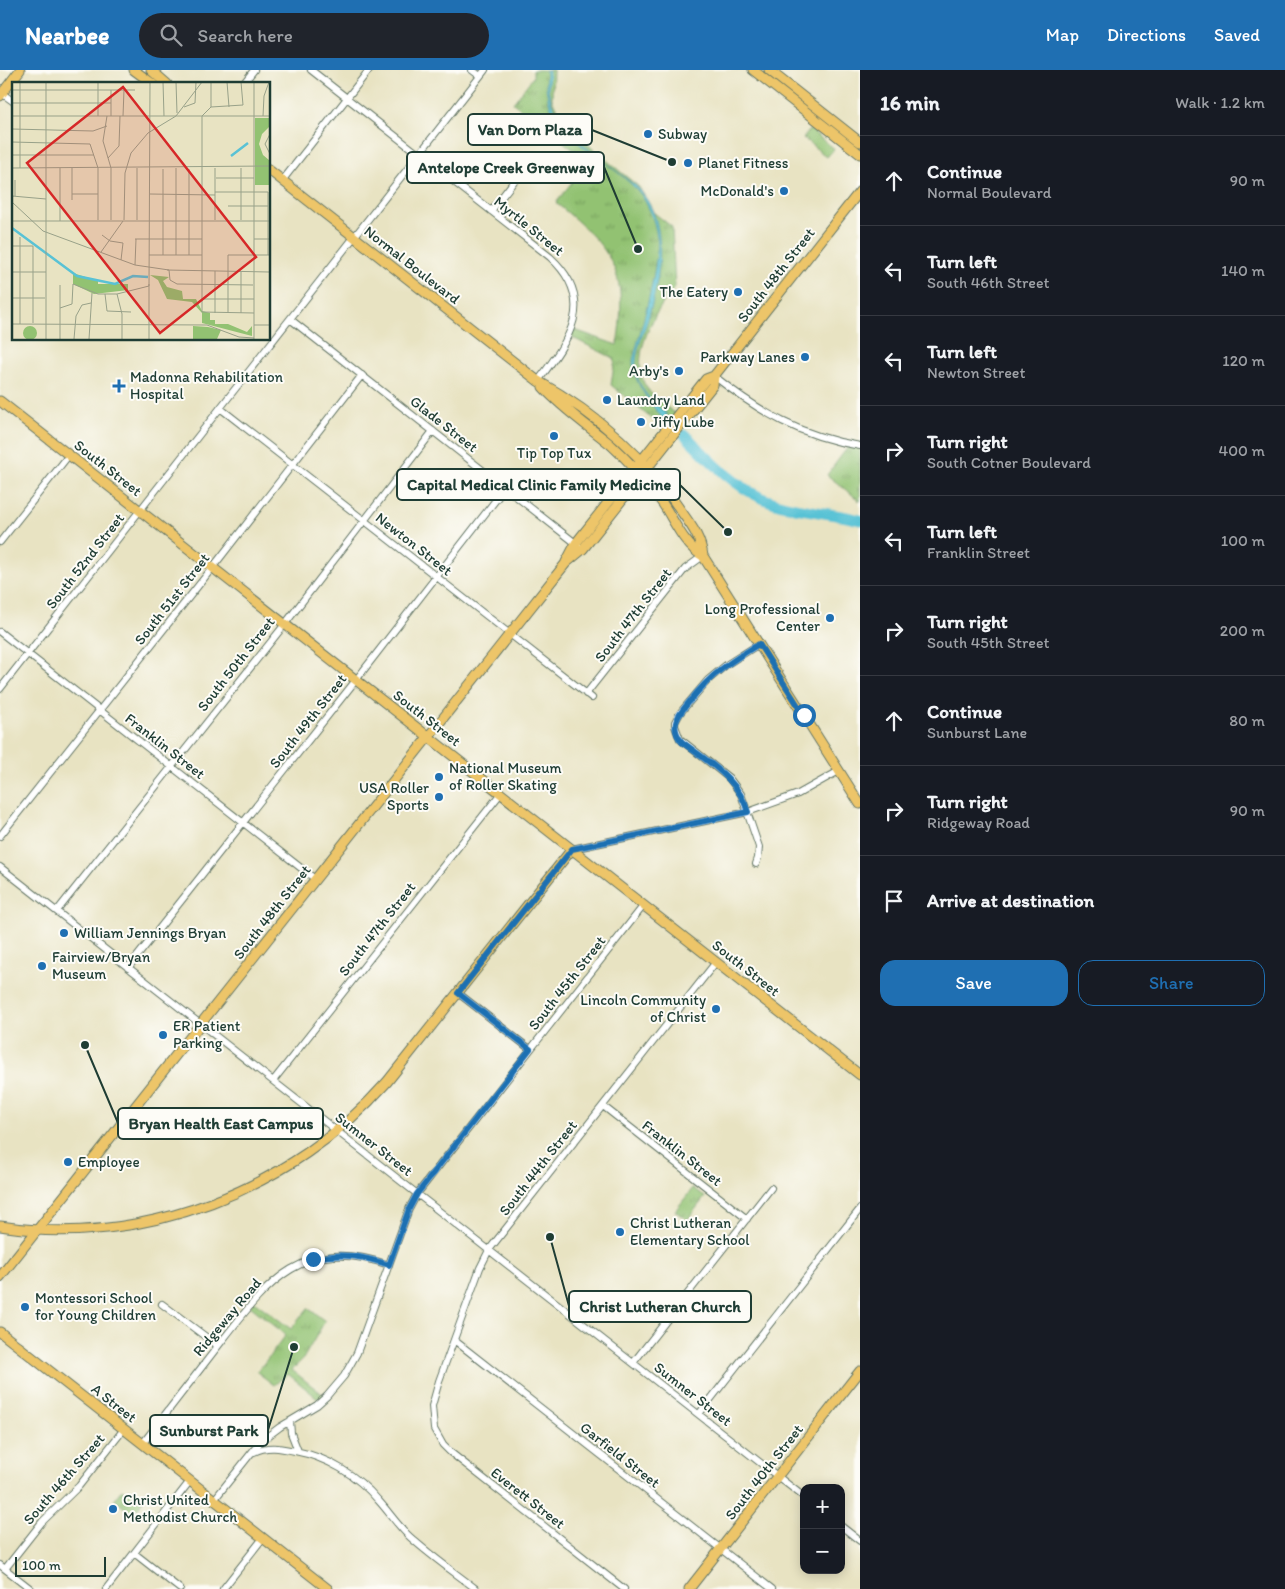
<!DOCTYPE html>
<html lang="en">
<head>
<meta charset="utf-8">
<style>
	:root { --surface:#171b24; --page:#20242c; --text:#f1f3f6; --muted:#9ea1a6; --line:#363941; --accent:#1f6fb2 }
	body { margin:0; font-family:Itim,sans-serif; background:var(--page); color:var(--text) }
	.controls { position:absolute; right:15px; bottom:15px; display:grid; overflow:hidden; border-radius:10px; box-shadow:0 2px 12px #0003 }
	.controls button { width:45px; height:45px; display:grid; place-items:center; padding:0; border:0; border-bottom:1px solid var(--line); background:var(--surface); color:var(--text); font:25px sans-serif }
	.scale { position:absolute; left:15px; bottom:12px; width:91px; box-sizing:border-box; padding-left:5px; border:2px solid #1f3d34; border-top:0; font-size:14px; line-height:18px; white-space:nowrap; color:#1f3d34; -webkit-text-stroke:4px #fdfcf7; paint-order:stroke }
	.stop { position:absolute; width:15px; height:15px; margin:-11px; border:4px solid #1f6fb2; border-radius:50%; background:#fff }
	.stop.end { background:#1f6fb2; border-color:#fff; box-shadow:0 1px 5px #0008 }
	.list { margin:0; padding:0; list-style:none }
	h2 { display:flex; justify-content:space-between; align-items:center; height:65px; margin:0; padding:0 20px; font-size:21px }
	h2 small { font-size:16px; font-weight:400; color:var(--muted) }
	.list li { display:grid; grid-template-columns:32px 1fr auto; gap:15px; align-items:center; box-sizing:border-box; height:90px; padding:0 20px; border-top:1px solid var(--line) }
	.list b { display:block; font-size:19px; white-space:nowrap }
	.list p { margin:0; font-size:16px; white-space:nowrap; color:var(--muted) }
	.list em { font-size:16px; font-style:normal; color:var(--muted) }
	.actions { display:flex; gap:10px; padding:15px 20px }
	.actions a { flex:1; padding:11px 0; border:1px solid var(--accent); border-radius:15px; text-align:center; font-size:18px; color:var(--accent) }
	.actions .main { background:var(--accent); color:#fff }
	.icon { flex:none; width:28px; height:28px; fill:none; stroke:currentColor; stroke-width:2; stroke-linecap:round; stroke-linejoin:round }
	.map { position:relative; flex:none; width:860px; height:1519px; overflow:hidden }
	header { display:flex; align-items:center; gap:30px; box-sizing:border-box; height:70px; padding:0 25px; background:var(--accent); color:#fff }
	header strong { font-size:24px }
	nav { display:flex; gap:28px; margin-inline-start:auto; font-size:18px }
	.search { width:350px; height:45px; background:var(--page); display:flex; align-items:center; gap:12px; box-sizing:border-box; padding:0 18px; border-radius:28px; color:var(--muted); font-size:19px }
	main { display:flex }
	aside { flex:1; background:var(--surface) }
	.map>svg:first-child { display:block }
	.grass { fill:url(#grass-tufts); stroke:#588053 }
	.water { fill:#59c2d5; stroke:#3c8084 }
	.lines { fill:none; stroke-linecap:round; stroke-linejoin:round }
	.river { stroke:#59c2d5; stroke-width:11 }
	.minor-casing { stroke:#657766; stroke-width:8 }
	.major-casing { stroke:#657766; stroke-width:11 }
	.minor { stroke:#fff; stroke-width:6 }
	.major { stroke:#edc569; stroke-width:9 }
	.route { stroke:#1f6fb2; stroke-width:6 }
	.poi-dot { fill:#1f6fb2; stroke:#fdfcf7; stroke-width:2 }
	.labels { text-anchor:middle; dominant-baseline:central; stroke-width:4; stroke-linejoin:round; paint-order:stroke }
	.poi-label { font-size:15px; fill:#1f3d34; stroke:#fdfcf7; text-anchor:start }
	.street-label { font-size:15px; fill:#1f3d34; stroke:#fdfcf7 }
	.inset-river { fill:none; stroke:#59c2d5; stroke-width:2.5 }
	.inset-road { fill:none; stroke:#98a189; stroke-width:1 }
	.view { fill:#d62828; fill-opacity:0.15; stroke:#d62828; stroke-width:2.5 }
	.inset-edge { fill:none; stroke:#1f3d34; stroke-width:2.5 }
	.leader { fill:none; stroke:#1f3d34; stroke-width:2 }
	.callout-dot { fill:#1f3d34; stroke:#fdfcf7; stroke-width:2 }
	.callout { fill:#fdfcf7; stroke:#1f3d34; stroke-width:2 }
	.callout-label { font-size:16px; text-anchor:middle; font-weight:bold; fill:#1f3d34 }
</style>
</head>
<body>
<header>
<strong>Nearbee</strong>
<div class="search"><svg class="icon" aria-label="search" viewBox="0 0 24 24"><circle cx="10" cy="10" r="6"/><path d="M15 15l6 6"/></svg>Search here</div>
<nav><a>Map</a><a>Directions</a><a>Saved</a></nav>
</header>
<main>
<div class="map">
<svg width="860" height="1519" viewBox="0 0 860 1519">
	<defs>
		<pattern id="grass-tufts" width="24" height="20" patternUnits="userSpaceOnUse" patternTransform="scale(1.25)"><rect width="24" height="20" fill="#92c272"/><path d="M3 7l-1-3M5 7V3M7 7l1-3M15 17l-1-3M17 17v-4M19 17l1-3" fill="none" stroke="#779f5e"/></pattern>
	</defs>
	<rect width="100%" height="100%" fill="#fdfcf7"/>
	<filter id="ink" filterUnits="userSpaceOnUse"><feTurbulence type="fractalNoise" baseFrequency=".02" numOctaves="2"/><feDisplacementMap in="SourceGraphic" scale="10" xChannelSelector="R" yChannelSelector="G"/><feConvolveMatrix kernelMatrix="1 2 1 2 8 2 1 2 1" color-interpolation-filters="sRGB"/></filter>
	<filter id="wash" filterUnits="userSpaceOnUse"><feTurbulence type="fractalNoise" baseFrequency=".0096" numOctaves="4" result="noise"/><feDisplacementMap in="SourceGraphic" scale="20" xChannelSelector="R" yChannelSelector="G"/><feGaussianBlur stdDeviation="1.12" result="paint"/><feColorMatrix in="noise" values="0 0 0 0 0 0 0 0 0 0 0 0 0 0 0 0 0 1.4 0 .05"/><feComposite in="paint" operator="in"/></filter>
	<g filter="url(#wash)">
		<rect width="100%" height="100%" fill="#e8e3c2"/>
		<path class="grass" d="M533,0h20l-1,29 12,26 75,62 14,25 19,15 3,60c-19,23 -44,65 -31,96 6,13 22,23 33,32l-12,15 -54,-45 4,-26 -46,-23 3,-7 45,16c12,-75 -5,-96 -61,-142l32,-42 -75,-58 20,-26z
			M810,59l24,20 -7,8 -24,-19z
			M850,374l10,2v55l-33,-26z
			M693,1118l12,9 -18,23 -12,-9z
			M254,1231l37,28 17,-21 17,13 -22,38 -11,11 34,27 -5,4 -33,-27 -14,11 -17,-13 29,-37 -36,-29z
			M130,1418l14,12 -11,14 -19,-14 8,-11 4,3z"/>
		<path class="water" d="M546,0h3c0,9 -2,18 1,27 10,38 58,66 87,90 34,35 23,90 11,132 -5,15 -14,36 -12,52 3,18 17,33 31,43l-4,5c-14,-18 -30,-36 -30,-59 8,-31 17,-61 22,-93 1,-10 4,-20 2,-30 -2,-15 -9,-35 -19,-46 -38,-41 -97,-53 -92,-121z"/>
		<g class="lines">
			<path class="river" d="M685,365c24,24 46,49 77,63 29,13 67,14 98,22"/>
		</g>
	</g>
	<g filter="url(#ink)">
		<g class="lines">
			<g class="minor-casing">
				<path id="minor" d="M311,0l239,187c48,44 19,83 -12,124
					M472,0l8,6
					M243,14l11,-14
					M0,22l14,10
					M282,111l87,-111
					M491,141l37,-48
					M290,249l288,226
					M714,306c47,37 86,60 146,70
					M220,338l372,290
					M0,472l69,-87
					M0,562l315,247
					M0,619l485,-619
					M586,624l99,-125 18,-13
					M0,766l213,-269 149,-192
					M572,779l176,-37 50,-18 41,-23
					M756,794l2,-6 1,-11 -18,-53 -12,-16 -49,-39 -5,-13v-4l5,-9 28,-33 18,-15 33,-21
					M0,797l804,630
					M57,841l228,-287 148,-193
					M128,898l228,-288 149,-192
					M458,923l72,56
					M273,1011l228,-288
					M603,1036l144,113
					M162,1234l56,42
					M454,1270l318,249
					M633,1293l138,-175
					M699,1344l161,-205
					M290,1351l1,12 7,18
					M143,1373c24,-31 48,-62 72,-93 50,-64 84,-116 174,-85
					M254,1382c13,-7 27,-4 41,-1 32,6 62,24 83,49 11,12 20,26 32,37 21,19 44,35 66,52
					M214,1430l46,-58 20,-15 37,-22 10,-9 17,-20 13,-23 52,-144 8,-15 227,-289
					M841,1456l19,15
					M134,1483l46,36
					M0,1495l31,24
					M5,1499l37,-47 37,-36 45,-57
					M106,1519l84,-108
					M223,1519l40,-51
					M624,1519l-174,-137 -7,-7 -9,-16 -2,-23 7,-25 41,-113 9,-18 227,-288"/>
			</g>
			<g class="major-casing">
				<path id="major" d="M134,0l19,14
					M151,0l16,14
					M753,0l107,84
					M769,0l91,72
					M0,26l20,-26
					M269,100l269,211c57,32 107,75 143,130 10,14 20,27 22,45
					M543,317c20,22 44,38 67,57 20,18 38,38 53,60 12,18 21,41 40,52l157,248
					M0,331l860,674
					M566,492l10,-19 130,-164 8,-3
					M0,1156c143,22 292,-36 387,-144l185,-233
					M0,1207l566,-714 17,-14 130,-164 1,-9 146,-185
					M0,1262l328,257
					M689,1519l171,-218"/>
			</g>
			<use href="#minor" class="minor"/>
			<use href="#major" class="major"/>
		</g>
	</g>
	<g class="lines" filter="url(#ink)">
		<path class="route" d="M313,1189c27,-7 50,-3 76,6l20,-56 8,-15 113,-145 -72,-56 114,-144 176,-37c-10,-34 -40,-50 -66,-70 -14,-16 -3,-28 8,-41 21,-27 40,-39 69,-57l45,71"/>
	</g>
	<g class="poi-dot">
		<circle cx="648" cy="64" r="5"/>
		<circle cx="688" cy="93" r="5"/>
		<circle cx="784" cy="121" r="5"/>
		<circle cx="738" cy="222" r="5"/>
		<circle cx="805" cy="287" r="5"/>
		<circle cx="679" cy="301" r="5"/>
		<path d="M116.5 308.5h5v5h5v5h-5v5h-5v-5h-5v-5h5z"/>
		<circle cx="607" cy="330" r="5"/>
		<circle cx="641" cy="352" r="5"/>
		<circle cx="554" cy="366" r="5"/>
		<circle cx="830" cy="548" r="5"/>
		<circle cx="439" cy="707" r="5"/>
		<circle cx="439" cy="727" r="5"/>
		<circle cx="64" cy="863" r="5"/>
		<circle cx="42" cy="896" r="5"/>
		<circle cx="716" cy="939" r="5"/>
		<circle cx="163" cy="965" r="5"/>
		<circle cx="68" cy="1092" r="5"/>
		<circle cx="620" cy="1162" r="5"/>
		<circle cx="25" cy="1237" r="5"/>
		<circle cx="113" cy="1439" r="5"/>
	</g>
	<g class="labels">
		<g class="poi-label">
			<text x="658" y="64">Subway</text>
			<text x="698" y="93">Planet Fitness</text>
			<text x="774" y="121" text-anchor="end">McDonald's</text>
			<text x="728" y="222" text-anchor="end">The Eatery</text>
			<text x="795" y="287" text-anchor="end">Parkway Lanes</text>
			<text x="669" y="301" text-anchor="end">Arby's</text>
			<text x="130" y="307">Madonna Rehabilitation<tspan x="130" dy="17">Hospital</tspan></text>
			<text x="617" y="330">Laundry Land</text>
			<text x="651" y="352">Jiffy Lube</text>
			<text x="554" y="383" text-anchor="middle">Tip Top Tux</text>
			<text x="820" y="539" text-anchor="end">Long Professional<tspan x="820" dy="17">Center</tspan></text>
			<text x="449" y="698">National Museum<tspan x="449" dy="17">of Roller Skating</tspan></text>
			<text x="429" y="718" text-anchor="end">USA Roller<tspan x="429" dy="17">Sports</tspan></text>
			<text x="74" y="863">William Jennings Bryan</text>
			<text x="52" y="887">Fairview/Bryan<tspan x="52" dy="17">Museum</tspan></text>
			<text x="706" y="930" text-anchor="end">Lincoln Community<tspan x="706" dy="17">of Christ</tspan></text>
			<text x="173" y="956">ER Patient<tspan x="173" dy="17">Parking</tspan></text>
			<text x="78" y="1092">Employee</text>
			<text x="630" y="1153">Christ Lutheran<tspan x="630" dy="17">Elementary School</tspan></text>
			<text x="35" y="1228">Montessori School<tspan x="35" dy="17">for Young Children</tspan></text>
			<text x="123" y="1430">Christ United<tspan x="123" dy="17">Methodist Church</tspan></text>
		</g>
		<g class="street-label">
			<text transform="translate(529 156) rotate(39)">Myrtle Street</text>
			<text transform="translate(412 195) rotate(38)">Normal Boulevard</text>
			<text transform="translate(776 205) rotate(-52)">South 48th Street</text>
			<text transform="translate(444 354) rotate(38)">Glade Street</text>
			<text transform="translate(108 398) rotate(38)">South Street</text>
			<text transform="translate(414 474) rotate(38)">Newton Street</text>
			<text transform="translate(85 491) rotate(-52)">South 52nd Street</text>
			<text transform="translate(172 529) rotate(-52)">South 51st Street</text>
			<text transform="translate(633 545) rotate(-52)">South 47th Street</text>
			<text transform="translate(236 594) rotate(-52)">South 50th Street</text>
			<text transform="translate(427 648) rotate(38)">South Street</text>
			<text transform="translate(308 651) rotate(-52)">South 49th Street</text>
			<text transform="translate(165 676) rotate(38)">Franklin Street</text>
			<text transform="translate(272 842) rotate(-52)">South 48th Street</text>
			<text transform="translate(377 859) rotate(-52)">South 47th Street</text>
			<text transform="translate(746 898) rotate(38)">South Street</text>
			<text transform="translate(567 913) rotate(-52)">South 45th Street</text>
			<text transform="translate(374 1074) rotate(38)">Sumner Street</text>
			<text transform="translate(682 1083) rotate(38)">Franklin Street</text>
			<text transform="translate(538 1098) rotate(-52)">South 44th Street</text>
			<text transform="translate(227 1247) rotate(-50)">Ridgeway Road</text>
			<text transform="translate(693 1324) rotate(38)">Sumner Street</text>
			<text transform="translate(114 1333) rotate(38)">A Street</text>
			<text transform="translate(620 1385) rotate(38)">Garfield Street</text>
			<text transform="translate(764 1402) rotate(-52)">South 40th Street</text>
			<text transform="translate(64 1409) rotate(-49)">South 46th Street</text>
			<text transform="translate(528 1428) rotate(38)">Everett Street</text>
		</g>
	</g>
	<g transform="translate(12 12)">
		<rect width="258" height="258" fill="#e8e3c2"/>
		<path d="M243,36h14v9l-7,7 -3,10 4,11 6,5v25h-14zM61,191l25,8v3h30v6l-34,4 -21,-10zM138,193l19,2 -6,4 4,6 15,4 1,8h13l6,12 8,2v7h5v4h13l19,8 5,-6v10l-50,-13v-10l-10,-11 -25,-3 -9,-19zM181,244l15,1 13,3 -4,9h-24z" fill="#92c272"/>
		<path d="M11 251a7 7 0 1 1 14 0a7 7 0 1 1-14 0Z" fill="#92c272"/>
		<path class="inset-river" d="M219,74l17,-13M0,146l65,48 38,8 18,-8 15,1"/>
		<path class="inset-road" d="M151,0l1,34M164,0l1,31M199,0v25l-9,9v196l52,1M215,0l2,25M229,0l2,23M0,8h123M99,8v26M0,21h99M172,25l11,-4 1,-21M199,25l32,-2M0,34h258M86,34v-34M95,34l-4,25 8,27v52M111,34l1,-26M251,34l1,-20 5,-14M0,47l81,2 14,-5M258,52l-5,10 5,10M0,60l78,2 8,24v52M0,73h82M96,76l11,-12 1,-30M0,86l258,-2M8,86v-86M204,96h38M3,98v16M203,110h53M60,112h26M138,112l65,1M0,114l34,3M60,118v-32M0,120l31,29 92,34 34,5M216,124h40M112,138l1,-47 6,-20 17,-20 28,-17 26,-34M125,138v-52M203,138v-52M229,138v-52M0,139h258M48,139v-53M90,153l8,6 13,2 -2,17M8,155v87M123,157h67M242,157h16M0,164h21v77M89,170l22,-31M137,173h53M151,173v-86M164,173v-87M177,173v-86M256,173v-63M123,183l1,-26M155,188l102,2M157,188l1,10 7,4 76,1M0,190h34M137,202v55M137,204l1,-204M93,212l2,17 24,1M105,212l5,20v25M0,216h33M190,217h52M48,226l12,-4 1,-20 25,10h19l32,-8M203,231v-42M216,231v-58h42M229,231v-41M0,242l195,1M195,243l32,12 15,1M242,243h16M34,257v-257M48,257v-54M62,257l2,-23 6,-11 9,-2M77,257l3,-46M242,257v-257"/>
		<path class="view" d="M111,5l133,170 -96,76 -133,-170z"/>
		<rect width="258" height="258" class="inset-edge"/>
	</g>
	<path class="leader" d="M672 92L592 60M638 179L604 97M728 462L680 415M85 975L118 1053M550 1167L569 1236M294 1277L268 1360"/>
	<g class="callout-dot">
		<circle cx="672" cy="92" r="5"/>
		<circle cx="638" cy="179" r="5"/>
		<circle cx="728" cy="462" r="5"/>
		<circle cx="85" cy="975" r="5"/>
		<circle cx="550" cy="1167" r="5"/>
		<circle cx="294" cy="1277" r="5"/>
	</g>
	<g class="callout">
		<rect x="468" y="44" width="124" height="31" rx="5"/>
		<rect x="407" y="82" width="197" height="31" rx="5"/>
		<rect x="397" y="399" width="283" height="31" rx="5"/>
		<rect x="118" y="1038" width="205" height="31" rx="5"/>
		<rect x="569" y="1221" width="182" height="31" rx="5"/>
		<rect x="150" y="1345" width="118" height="31" rx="5"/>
	</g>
	<g class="callout-label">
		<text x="530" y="65">Van Dorn Plaza</text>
		<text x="506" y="103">Antelope Creek Greenway</text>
		<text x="539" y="420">Capital Medical Clinic Family Medicine</text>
		<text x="221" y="1059">Bryan Health East Campus</text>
		<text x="660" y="1242">Christ Lutheran Church</text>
		<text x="209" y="1366">Sunburst Park</text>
	</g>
</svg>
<div class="controls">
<button>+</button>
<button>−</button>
</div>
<div class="scale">100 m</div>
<div class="stop" style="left:804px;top:645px"></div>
<div class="stop end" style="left:313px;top:1189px"></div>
</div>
<aside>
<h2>16 min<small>Walk · 1.2 km</small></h2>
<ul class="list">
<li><svg class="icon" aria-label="ahead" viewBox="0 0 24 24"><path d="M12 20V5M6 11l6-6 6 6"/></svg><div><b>Continue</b><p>Normal Boulevard</p></div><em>90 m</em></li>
<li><svg class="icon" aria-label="left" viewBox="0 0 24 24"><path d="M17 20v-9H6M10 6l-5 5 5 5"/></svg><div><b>Turn left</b><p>South 46th Street</p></div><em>140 m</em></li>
<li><svg class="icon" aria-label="left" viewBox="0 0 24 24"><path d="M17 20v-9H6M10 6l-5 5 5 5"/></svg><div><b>Turn left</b><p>Newton Street</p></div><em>120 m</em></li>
<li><svg class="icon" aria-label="right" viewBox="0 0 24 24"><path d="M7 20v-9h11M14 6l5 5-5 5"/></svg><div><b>Turn right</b><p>South Cotner Boulevard</p></div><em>400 m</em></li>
<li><svg class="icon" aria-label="left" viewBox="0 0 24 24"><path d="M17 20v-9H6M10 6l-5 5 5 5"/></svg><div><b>Turn left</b><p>Franklin Street</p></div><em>100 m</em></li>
<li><svg class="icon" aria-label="right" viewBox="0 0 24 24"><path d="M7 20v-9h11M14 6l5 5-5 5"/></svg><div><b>Turn right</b><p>South 45th Street</p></div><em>200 m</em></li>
<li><svg class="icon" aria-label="ahead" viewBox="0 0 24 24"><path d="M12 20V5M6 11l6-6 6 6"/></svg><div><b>Continue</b><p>Sunburst Lane</p></div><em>80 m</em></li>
<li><svg class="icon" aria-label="right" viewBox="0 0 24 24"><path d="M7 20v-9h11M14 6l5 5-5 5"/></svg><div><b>Turn right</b><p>Ridgeway Road</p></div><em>90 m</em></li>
<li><svg class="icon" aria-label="arrive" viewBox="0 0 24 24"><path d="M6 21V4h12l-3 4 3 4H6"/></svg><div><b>Arrive at destination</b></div></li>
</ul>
<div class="actions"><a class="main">Save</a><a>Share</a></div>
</aside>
</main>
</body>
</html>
